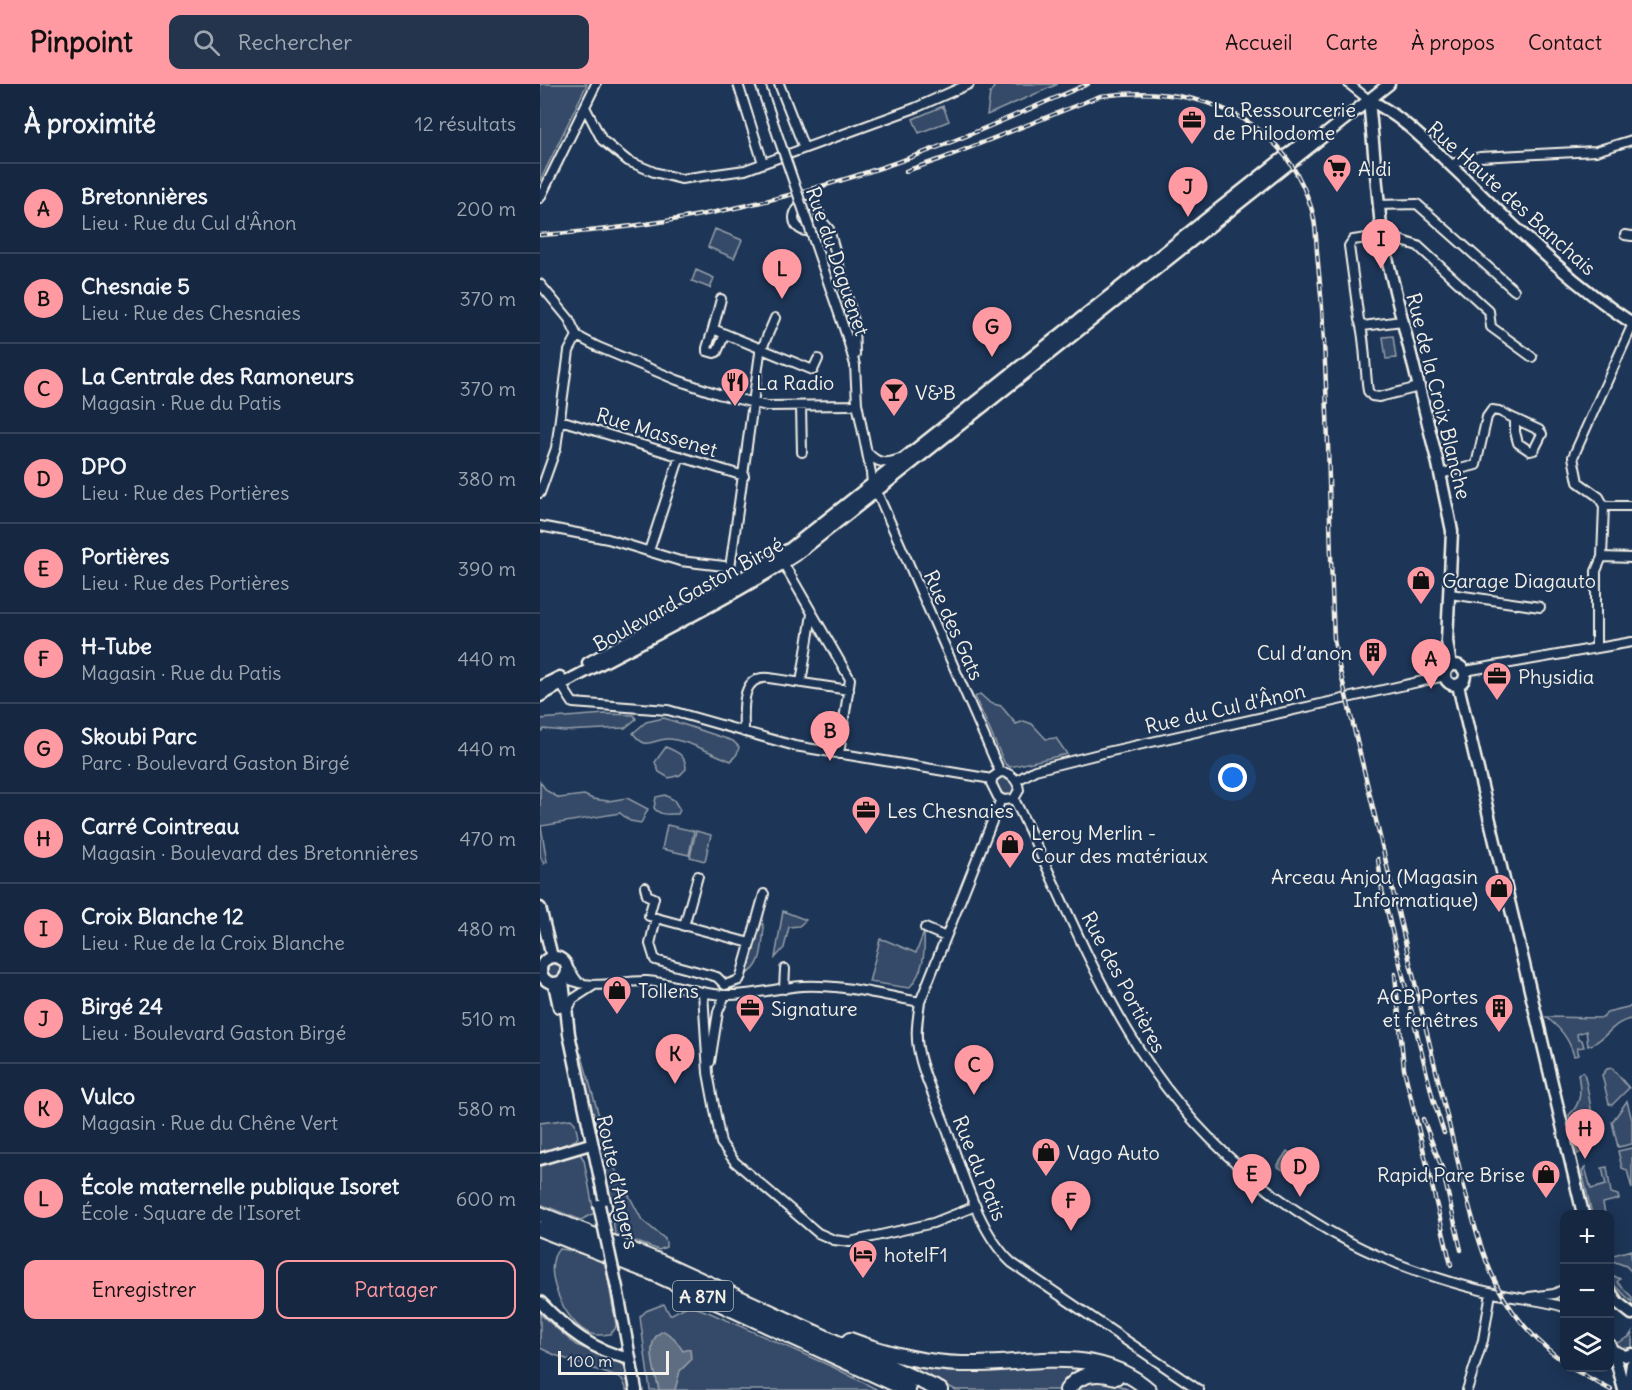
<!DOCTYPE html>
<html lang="fr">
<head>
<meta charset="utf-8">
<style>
	:root { --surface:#162841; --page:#23344c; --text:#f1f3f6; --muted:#9ea6b1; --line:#35445a; --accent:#ff9aa2 }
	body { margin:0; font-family:Delius,sans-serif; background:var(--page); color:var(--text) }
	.controls { position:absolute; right:18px; bottom:18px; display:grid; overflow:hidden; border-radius:12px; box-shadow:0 3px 15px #0003 }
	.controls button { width:54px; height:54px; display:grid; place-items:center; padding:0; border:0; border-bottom:2px solid var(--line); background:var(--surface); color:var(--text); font:30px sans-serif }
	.scale { position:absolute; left:18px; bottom:15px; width:111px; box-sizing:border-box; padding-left:6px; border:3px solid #f4f1e8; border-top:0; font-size:16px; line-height:21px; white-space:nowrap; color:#f4f1e8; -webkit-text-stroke:4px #1d3557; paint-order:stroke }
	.you { position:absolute; left:693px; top:694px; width:21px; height:21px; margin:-15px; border:4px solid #fff; border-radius:50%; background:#1a73e8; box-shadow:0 0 0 9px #1a73e833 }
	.badge { display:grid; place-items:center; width:39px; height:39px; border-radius:50%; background:var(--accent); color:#111; font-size:20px; font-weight:700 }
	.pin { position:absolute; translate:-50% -50px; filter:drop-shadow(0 2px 3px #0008) }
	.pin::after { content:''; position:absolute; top:32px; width:21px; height:18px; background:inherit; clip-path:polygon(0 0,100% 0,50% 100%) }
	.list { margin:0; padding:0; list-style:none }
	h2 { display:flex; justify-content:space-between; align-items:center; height:78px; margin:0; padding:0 24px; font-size:26px }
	h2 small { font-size:20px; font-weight:400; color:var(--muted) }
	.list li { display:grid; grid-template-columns:39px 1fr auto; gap:18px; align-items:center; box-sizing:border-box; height:90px; padding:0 24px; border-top:2px solid var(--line) }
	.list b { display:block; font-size:22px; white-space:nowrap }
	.list p { margin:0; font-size:20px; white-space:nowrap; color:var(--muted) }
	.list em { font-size:20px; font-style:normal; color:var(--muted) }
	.actions { display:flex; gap:12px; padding:18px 24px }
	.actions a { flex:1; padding:14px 0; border:2px solid var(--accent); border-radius:12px; text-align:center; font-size:21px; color:var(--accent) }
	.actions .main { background:var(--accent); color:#111 }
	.icon { flex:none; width:33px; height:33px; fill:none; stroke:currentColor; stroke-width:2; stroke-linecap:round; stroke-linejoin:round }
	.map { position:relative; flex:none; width:1092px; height:1306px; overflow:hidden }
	header { display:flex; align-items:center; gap:36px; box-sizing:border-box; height:84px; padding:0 30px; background:var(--accent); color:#111 }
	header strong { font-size:28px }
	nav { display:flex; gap:33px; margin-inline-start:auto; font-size:21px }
	.search { width:420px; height:54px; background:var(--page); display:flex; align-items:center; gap:15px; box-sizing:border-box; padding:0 21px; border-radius:12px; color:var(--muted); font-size:22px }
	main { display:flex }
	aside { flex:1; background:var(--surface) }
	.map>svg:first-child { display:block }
	.green { fill:#354a67; stroke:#949ea8; stroke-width:1.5 }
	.water { fill:#5e6d82; stroke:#9aa2ab; stroke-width:1.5 }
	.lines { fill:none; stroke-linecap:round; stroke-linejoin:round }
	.street-casing { stroke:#f4f1e8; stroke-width:12 }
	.secondary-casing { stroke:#f4f1e8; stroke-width:15 }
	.highway-casing { stroke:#f4f1e8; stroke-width:18 }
	.street { stroke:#1d3557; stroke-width:8 }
	.secondary { stroke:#1d3557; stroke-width:10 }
	.highway { stroke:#1d3557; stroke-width:14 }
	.rail-casing { stroke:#f4f1e8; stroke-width:4.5 }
	.rail { stroke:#1d3557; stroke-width:2; stroke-dasharray:7; stroke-linecap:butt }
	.street-bridge-casing { stroke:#f4f1e8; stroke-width:12; stroke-linecap:butt }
	.secondary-bridge-casing { stroke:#f4f1e8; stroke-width:15; stroke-linecap:butt }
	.street-bridge { stroke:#1d3557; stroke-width:8 }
	.secondary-bridge { stroke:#1d3557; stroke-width:10 }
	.labels { text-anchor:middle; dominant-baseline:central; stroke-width:4.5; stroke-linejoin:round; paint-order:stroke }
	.shield { fill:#1d3557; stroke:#b4b9bc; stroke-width:1.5 }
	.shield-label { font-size:18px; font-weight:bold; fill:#f4f1e8 }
	.poi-label { font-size:20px; fill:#f4f1e8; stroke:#1d3557; text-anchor:start }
	.street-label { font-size:20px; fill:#f4f1e8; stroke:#1d3557 }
</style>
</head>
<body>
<header>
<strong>Pinpoint</strong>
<div class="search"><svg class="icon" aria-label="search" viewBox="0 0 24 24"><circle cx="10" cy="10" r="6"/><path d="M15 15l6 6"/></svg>Rechercher</div>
<nav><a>Accueil</a><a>Carte</a><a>À propos</a><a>Contact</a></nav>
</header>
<main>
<aside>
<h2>À proximité<small>12 résultats</small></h2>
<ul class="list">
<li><span class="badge">A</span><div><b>Bretonnières</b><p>Lieu · Rue du Cul d'Ânon</p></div><em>200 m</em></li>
<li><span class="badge">B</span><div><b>Chesnaie 5</b><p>Lieu · Rue des Chesnaies</p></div><em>370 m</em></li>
<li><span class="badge">C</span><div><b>La Centrale des Ramoneurs</b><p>Magasin · Rue du Patis</p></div><em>370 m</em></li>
<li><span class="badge">D</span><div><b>DPO</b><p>Lieu · Rue des Portières</p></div><em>380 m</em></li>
<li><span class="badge">E</span><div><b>Portières</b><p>Lieu · Rue des Portières</p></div><em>390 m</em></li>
<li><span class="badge">F</span><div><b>H-Tube</b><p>Magasin · Rue du Patis</p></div><em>440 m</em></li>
<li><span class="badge">G</span><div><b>Skoubi Parc</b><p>Parc · Boulevard Gaston Birgé</p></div><em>440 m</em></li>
<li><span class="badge">H</span><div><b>Carré Cointreau</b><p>Magasin · Boulevard des Bretonnières</p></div><em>470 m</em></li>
<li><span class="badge">I</span><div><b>Croix Blanche 12</b><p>Lieu · Rue de la Croix Blanche</p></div><em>480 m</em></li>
<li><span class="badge">J</span><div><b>Birgé 24</b><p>Lieu · Boulevard Gaston Birgé</p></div><em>510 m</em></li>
<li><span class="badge">K</span><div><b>Vulco</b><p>Magasin · Rue du Chêne Vert</p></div><em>580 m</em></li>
<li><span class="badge">L</span><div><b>École maternelle publique Isoret</b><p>École · Square de l'Isoret</p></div><em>600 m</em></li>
</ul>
<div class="actions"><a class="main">Enregistrer</a><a>Partager</a></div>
</aside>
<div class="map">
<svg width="1092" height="1306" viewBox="0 0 1092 1306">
	<rect width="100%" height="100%" fill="#1d3557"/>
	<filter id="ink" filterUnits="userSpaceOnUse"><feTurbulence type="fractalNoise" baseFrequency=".0167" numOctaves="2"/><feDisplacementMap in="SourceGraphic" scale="12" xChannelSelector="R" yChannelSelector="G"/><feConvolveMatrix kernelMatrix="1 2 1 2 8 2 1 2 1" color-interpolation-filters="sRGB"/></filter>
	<g filter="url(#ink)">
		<path class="green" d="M0,0h47l-47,97z
			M456,0h62l-71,31 3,-22z
			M403,22l6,15 -30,12 -6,-14z
			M175,145l27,11 -8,18 -26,-11z
			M156,186l18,8 -4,10 -18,-7z
			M853,252l3,22 -10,1 -3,-22z
			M440,610l10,9 11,3 15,18 8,-3 8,3 14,15 10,-1 11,16 -57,13 -5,-3 -30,-67z
			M65,630l29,1 2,4 -11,9 -61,3 -20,-2 -4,3v-13z
			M124,634l69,23 6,6 -2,7 -6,7c-16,-6 -49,-23 -64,-22 -16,1 -21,12 -34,-6l13,-11z
			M126,663c11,5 20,8 20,22l-6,6 -11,3 -10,-6 -4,-10z
			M463,693l11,8 -1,8 -5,3c-7,-2 -12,-10 -11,-17z
			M0,698l7,9 12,7 25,-3 9,4 15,2 19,-3 21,11 -7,14 -11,-2 -10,-8 -79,13 6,36 -3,2 -4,-8z
			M125,711l9,5 6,10 -2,4c-10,0 -18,2 -24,-6l2,-11z
			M127,741l27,6 -5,24 -27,-6z
			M156,747l15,4 -6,26 -15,-4z
			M243,827l23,9 -7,6 -10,1 -5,21 -9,10z
			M220,840h3l1,4c-2,16 -1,41 -19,46l13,-49z
			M384,848c1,21 0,40 -15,56l-40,-6 11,-43 5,1 31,13z
			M8 886a7 7 0 1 1 14 0a7 7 0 1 1-14 0Z
			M1092,922v13c-20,2 -26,22 -44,27l-2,-15 -9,3 1,6h4l2,7 -7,1 2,7 -5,1c-5,-18 -14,-28 -28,-39l57,1 4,-6z
			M41,969l32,112 29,55 23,19 1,4v4l-7,3 -44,-16 -5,-35 -30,-138z
			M1072,984l17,20 -17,17 -3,-1 -7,-29 5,-6z
			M1042,988l2,1c5,18 6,34 10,51l-18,5 5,23 -3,2 -9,-39c13,-12 12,-24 9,-41z
			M1087,1017l5,19v24l-14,3 -6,-25z
			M31,1035l4,4 3,14 -2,3 -36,14v-31z
			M1092,1064v41l-5,-19 -5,-2 -4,-17z
			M39,1068l5,8 10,53 -13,7 -41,-16v-42z
			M1045,1083l6,22 15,-4 -4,-17 5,-1 4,26 7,2 1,4 -16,4 2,11h-13l-10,-42z
			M19,1165c15,0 31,9 46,12l11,64 -1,4 -5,5c-6,1 -13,2 -19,0 -26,-9 -51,-66 -32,-85z
			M1091,1166l1,22 -6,-6 -16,-6v-4z
			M1070,1190l10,5 -3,3 15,15v5l-17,-16z
			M124,1220l6,11 19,-10 19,7 127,56 43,22h-228l-10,-73 6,-6z
			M0,1230l36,31 45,17 4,5 4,23h-2l-5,-11 -8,-3 -59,-21 -15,-7z
			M1092,1248v19l-6,1 -13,-7 16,-8z
			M356,1277l157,1 38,4 -29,24h-106z
			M550,1296h18l21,10h-55z"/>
		<path class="water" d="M747,1067l19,13 -10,15 -19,-13z
			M124,1247l10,7 9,13 7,-2 1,11 -11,11 -5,19h-16c-3,-16 -17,-52 5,-59z"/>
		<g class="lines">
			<g class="street-casing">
				<path id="street" d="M198,0l25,79
					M239,0l25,64
					M809,0l20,16
					M45,23l17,33 26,21 26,11 27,7 64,-9 170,-62 54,-24
					M911,81l6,-3 23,-5 116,-6 36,-11
					M0,114l56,-114
					M838,121l39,-1 97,86
					M254 134a13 13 0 1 1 26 0a13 13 0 1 1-26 0Z
					M280,135l9,10 25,92 1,34
					M1085,151l7,1
					M841,152l-28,4 -4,6 10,74c6,12 6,53 9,71l4,5 7,1 40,-10
					M842,154l8,-1 28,9 71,65 2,16 41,30
					M0,200l29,35 8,17 21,11 79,33 41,14 49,12 84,-1 6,-2
					M823,242l39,-5
					M173,245l8,-30
					M185,250l-8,18 -3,1 -7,-2v-3l6,-19 100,41 5,-11
					M307,253l8,28 2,38 14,70 1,11 7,13 28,63 93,212
					M261,322l1,46
					M20,336l184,56
					M328,369c10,11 18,11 32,6
					M900,390l36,-9 11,-48 5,-7 7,1 16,8v13l3,11 12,8 4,-1 8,-16 -3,-4 -24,-11
					M0,409l16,-45 13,-97 8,-15
					M1064,422h28
					M0,442l68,13 72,22 44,5 6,2 7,13
					M109,467l31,-95
					M1062,473l30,1
					M241,475l69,120 -11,75
					M190,484l30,-215 15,-35
					M910,510l90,13
					M1056,564v-77l6,-14 2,-51 -5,-9 -21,-15 -5,-25 59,-131
					M925,587l167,-29
					M18,596l15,23 95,7 127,36 197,33
					M261,599l11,-69
					M204,648c0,-20 -5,-57 25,-54l80,12
					M460,688c10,0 18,8 19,18l-5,9 -10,1 -6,-3 -7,-14 2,-6z
					M476,697l19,-11 72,-18 338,-76
					M461,715l-81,203c-2,15 -5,31 -2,46 4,25 17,50 26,74 17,44 33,109 68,141l187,127
					M474,715c39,77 70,158 114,232 61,104 157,189 270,233 32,12 66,23 100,30 22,5 45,6 66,13
					M105,803l2,8 7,3 -5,18 101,27
					M116,834l-6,26 5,16 62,17 8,8 14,-5 2,-4 23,-82
					M144,842l14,-50
					M385,844l21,9
					M28,884l10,14
					M26,894c26,14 53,2 81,3 26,2 51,13 77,14 26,1 52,-7 78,-9 40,-2 79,9 118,16
					M244,905l1,-20
					M163,908l5,81 13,70 14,19 83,71 16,7 16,2 83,-19 43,-17
					M27,927l6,-12 20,-13
					M170,978l8,-50 7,-17
					M989,1213l25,-3 10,-5
					M927,1306l16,-50 8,-47"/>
			</g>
			<g class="secondary-casing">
				<path id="secondary" d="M829,16l13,138 56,226 14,67 -5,110 4,25
					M829,16c34,16 64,49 92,75 54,52 108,107 171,148
					M48,579l149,-82 54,-33 515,-408
					M905 591a10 10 0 1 1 20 0a10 10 0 1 1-20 0Z
					M918,601l125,529
					M0,603l20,-10
					M0,612c85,-47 174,-88 256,-141l593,-471
					M0,824l12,49
					M1 886a13 13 0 1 1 26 0a13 13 0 1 1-26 0Z
					M23,897l6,53 37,173
					M14,900l5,23
					M0,1075l47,-14
					M77,1204l19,102
					M1070,1208l8,11 14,11
					M0,1218c27,28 51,48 90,57
					M1070,1261l8,22 6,23
					M1072,1266l13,6 7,-2
					M1088,1306l4,-26"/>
			</g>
			<g class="highway-casing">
				<path id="highway" d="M0,1130l121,48 279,128
					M0,1145l113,44 255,117
					M310,1256c37,14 72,23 112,24 64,2 133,-22 187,26
					M527,1306c12,-17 30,-19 49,-13"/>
			</g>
			<use href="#street" class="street"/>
			<use href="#secondary" class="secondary"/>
			<use href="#highway" class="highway"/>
			<g class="rail-casing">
				<path id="rail" d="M366,87l35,-12 159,-63c95,-12 181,17 211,111 5,14 5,30 6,45 2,24 5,48 6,73 6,96 6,194 10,290l1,25 4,22 125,521c21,78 33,129 101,179
					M0,151c118,-7 234,-31 346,-69 69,-23 135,-54 202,-82
					M838,775l4,31 51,209 11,34
					M855,890l9,95 47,196
					M883,1035l19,49 19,82
					M1031,1284l40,22"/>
			</g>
			<use href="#rail" class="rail"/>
			<g class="street-bridge-casing">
				<path id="street-bridge" d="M220,0l87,253"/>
			</g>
			<g class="secondary-bridge-casing">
				<path id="secondary-bridge" d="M59,1121l18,83"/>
			</g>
			<use href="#street-bridge" class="street-bridge"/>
			<use href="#secondary-bridge" class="secondary-bridge"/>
		</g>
	</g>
	<defs>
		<g id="office-pin" transform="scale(1.5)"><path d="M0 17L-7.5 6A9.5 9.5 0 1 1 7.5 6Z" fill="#ff9aa2" stroke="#1d3557"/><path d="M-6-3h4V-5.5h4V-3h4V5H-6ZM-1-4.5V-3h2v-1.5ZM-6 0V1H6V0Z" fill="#111"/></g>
		<g id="supermarket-pin" transform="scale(1.5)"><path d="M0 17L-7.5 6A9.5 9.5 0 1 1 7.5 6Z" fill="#ff9aa2" stroke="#1d3557"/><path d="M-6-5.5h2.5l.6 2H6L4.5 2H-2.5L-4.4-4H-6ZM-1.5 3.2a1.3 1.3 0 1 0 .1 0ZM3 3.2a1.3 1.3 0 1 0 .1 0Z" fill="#111"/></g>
		<g id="restaurant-pin" transform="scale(1.5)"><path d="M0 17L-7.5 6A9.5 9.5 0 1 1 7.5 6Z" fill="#ff9aa2" stroke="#1d3557"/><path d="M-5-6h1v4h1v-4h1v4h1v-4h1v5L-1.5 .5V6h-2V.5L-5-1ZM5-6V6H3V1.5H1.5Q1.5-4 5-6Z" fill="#111"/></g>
		<g id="bar-pin" transform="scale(1.5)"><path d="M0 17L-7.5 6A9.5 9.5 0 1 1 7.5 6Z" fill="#ff9aa2" stroke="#1d3557"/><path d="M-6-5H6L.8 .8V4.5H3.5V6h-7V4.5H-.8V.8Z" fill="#111"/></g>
		<g id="shop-pin" transform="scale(1.5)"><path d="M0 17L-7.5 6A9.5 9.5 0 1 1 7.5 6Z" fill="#ff9aa2" stroke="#1d3557"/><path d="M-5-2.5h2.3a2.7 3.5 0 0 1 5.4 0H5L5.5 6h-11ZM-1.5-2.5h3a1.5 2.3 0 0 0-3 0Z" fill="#111"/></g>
		<g id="building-pin" transform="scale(1.5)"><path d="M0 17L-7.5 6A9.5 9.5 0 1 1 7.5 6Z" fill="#ff9aa2" stroke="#1d3557"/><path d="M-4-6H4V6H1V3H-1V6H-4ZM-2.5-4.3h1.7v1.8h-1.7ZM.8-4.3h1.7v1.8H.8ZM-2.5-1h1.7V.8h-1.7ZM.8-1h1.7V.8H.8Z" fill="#111"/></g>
		<g id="hotel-pin" transform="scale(1.5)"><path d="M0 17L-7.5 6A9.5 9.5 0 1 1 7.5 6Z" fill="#ff9aa2" stroke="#1d3557"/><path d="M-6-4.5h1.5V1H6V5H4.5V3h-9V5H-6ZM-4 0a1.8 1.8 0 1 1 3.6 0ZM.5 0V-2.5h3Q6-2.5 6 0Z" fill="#111"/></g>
	</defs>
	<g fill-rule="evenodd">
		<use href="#office-pin" x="652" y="36"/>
		<use href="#supermarket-pin" x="797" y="84"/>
		<use href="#restaurant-pin" x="195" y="298"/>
		<use href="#bar-pin" x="354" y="308"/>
		<use href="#shop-pin" x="881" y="496"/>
		<use href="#building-pin" x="833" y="568"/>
		<use href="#office-pin" x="957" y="592"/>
		<use href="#office-pin" x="326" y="726"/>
		<use href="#shop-pin" x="470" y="760"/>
		<use href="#shop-pin" x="959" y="804"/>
		<use href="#shop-pin" x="77" y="906"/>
		<use href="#office-pin" x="210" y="924"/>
		<use href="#building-pin" x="959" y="924"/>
		<use href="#shop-pin" x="506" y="1068"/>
		<use href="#shop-pin" x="1006" y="1090"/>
		<use href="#hotel-pin" x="323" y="1170"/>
	</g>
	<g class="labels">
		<rect class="shield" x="133" y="1197" width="60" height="30" rx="4.5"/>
		<g class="shield-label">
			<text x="163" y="1212">A 87N</text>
		</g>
		<g class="poi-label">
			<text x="673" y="25">La Ressourcerie<tspan x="673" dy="23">de Philodome</tspan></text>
			<text x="818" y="84">Aldi</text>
			<text x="216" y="298">La Radio</text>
			<text x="375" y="308">V&amp;B</text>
			<text x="902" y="496">Garage Diagauto</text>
			<text x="812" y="568" text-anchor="end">Cul d’anon</text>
			<text x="978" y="592">Physidia</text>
			<text x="347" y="726">Les Chesnaies</text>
			<text x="491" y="748">Leroy Merlin -<tspan x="491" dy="23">Cour des matériaux</tspan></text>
			<text x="938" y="792" text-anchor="end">Arceau Anjou (Magasin<tspan x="938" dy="23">Informatique)</tspan></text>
			<text x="98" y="906">Tollens</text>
			<text x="938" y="912" text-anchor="end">ACB Portes<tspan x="938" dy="23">et fenêtres</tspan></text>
			<text x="231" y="924">Signature</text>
			<text x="527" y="1068">Vago Auto</text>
			<text x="985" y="1090" text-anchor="end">Rapid Pare Brise</text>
			<text x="344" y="1170">hotelF1</text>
		</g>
		<g class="street-label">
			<text transform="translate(972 114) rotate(42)">Rue Haute des Banchais</text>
			<text transform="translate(298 177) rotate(71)">Rue du Daguenet</text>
			<text transform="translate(899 312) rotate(76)">Rue de la Croix Blanche</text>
			<text transform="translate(117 348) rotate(17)">Rue Massenet</text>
			<text transform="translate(148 510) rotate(-29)">Boulevard Gaston Birgé</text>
			<text transform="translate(414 541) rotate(66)">Rue des Gats</text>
			<text transform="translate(685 624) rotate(-13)">Rue du Cul d'Ânon</text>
			<text transform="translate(584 898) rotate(62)">Rue des Portières</text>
			<text transform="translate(440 1084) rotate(68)">Rue du Patis</text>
			<text transform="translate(78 1098) rotate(78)">Route d’Angers</text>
		</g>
	</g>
</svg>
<div class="controls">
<button>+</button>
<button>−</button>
<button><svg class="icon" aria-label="layers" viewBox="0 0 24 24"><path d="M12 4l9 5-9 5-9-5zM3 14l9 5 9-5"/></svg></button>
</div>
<div class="scale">100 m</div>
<div class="you"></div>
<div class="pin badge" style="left:891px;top:605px">A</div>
<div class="pin badge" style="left:290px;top:677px">B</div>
<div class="pin badge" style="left:434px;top:1011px">C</div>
<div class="pin badge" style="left:760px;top:1113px">D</div>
<div class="pin badge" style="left:712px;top:1120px">E</div>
<div class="pin badge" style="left:531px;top:1147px">F</div>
<div class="pin badge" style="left:452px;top:273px">G</div>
<div class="pin badge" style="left:1045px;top:1075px">H</div>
<div class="pin badge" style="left:841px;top:185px">I</div>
<div class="pin badge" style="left:648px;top:133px">J</div>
<div class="pin badge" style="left:135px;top:1000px">K</div>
<div class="pin badge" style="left:242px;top:215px">L</div>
</div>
</main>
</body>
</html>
